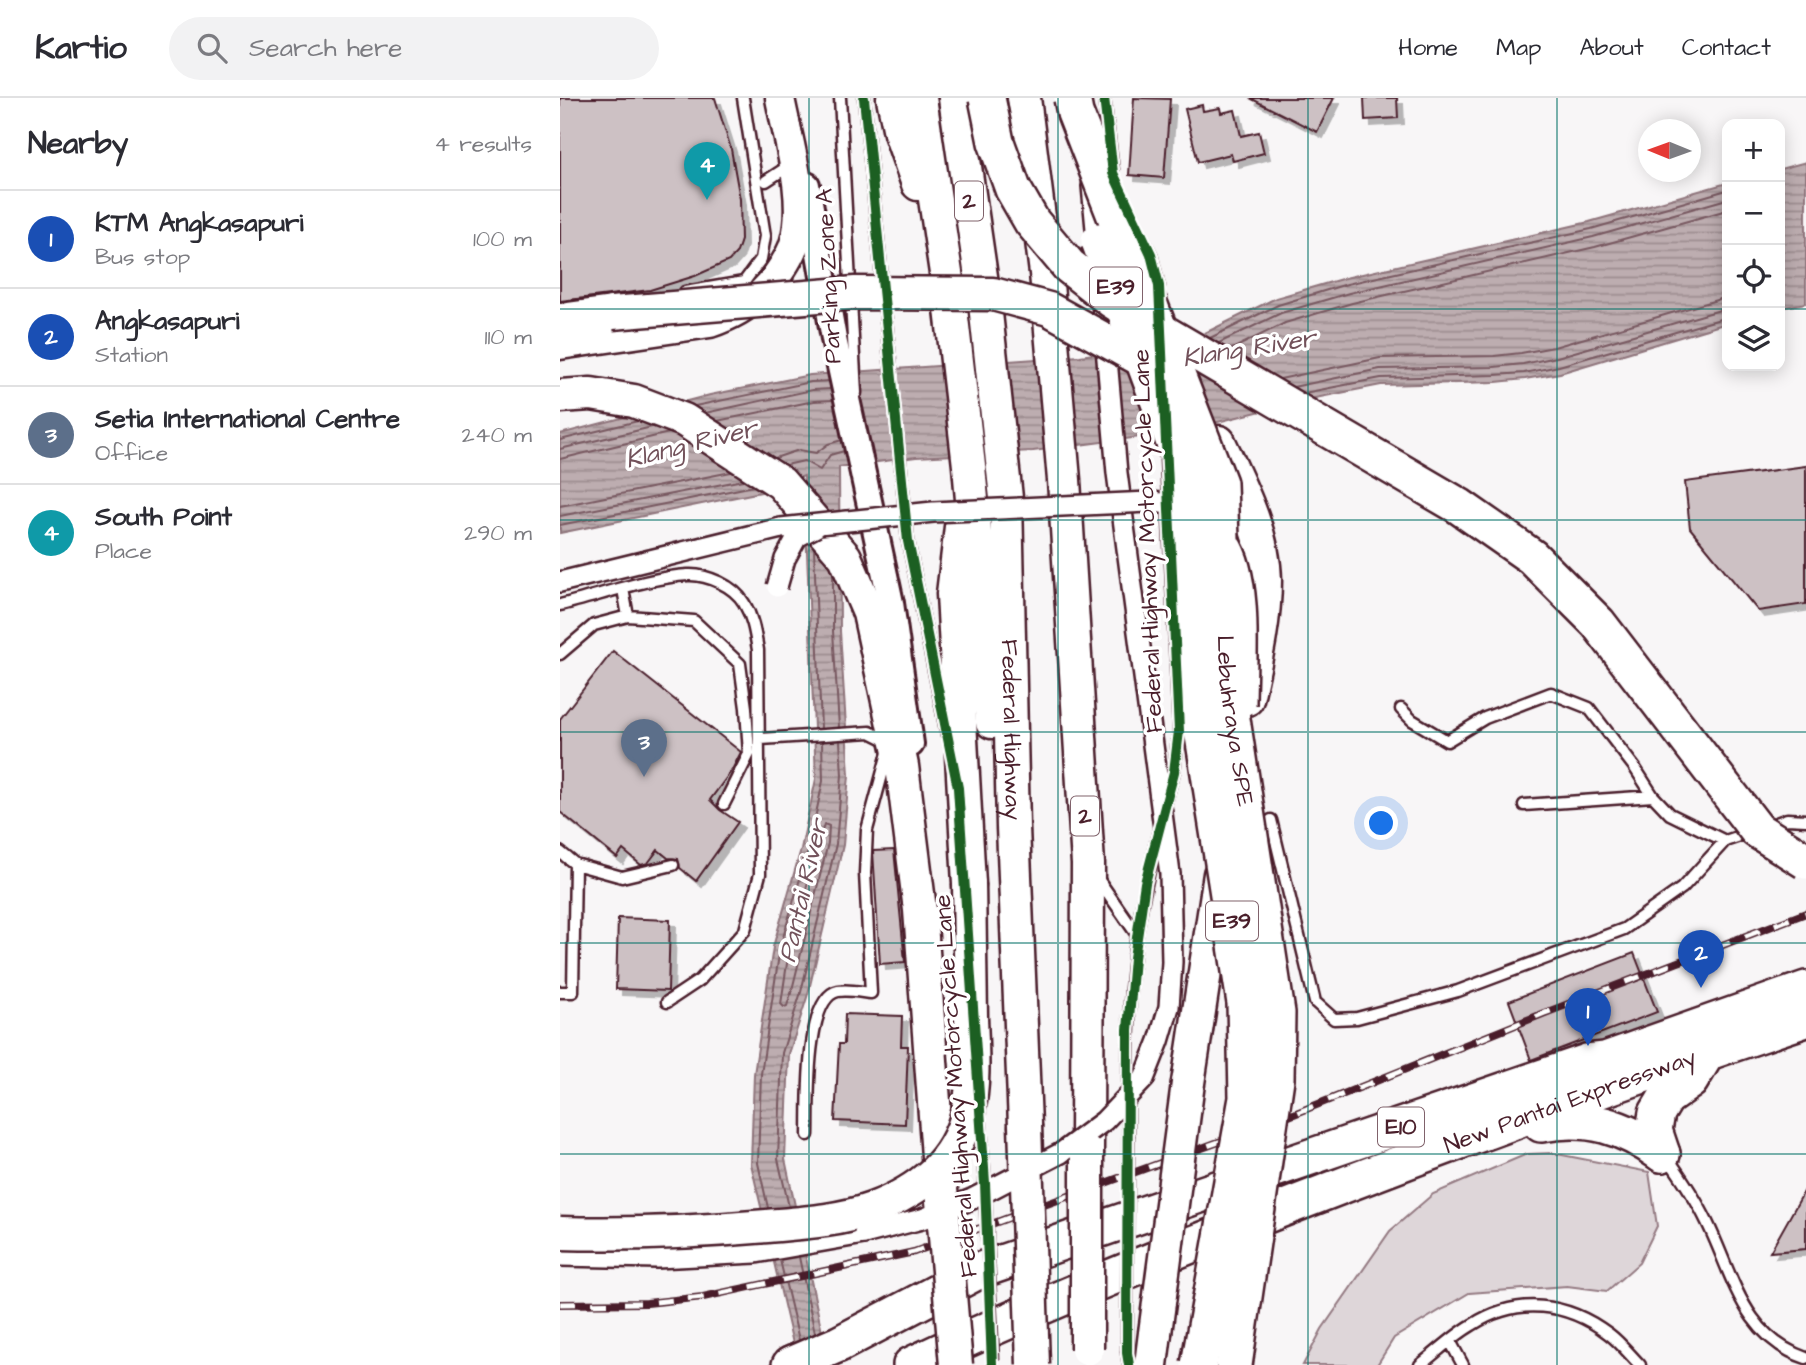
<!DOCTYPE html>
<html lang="en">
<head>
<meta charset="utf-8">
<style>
	:root { --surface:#fff; --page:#f2f2f3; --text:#2b2b33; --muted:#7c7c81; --line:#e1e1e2; --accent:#b45309 }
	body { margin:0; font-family:"Architects Daughter",sans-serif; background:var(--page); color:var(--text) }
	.controls { position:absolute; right:21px; top:21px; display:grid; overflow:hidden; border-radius:14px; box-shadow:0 4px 18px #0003 }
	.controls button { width:63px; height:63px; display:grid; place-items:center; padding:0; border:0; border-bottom:2px solid var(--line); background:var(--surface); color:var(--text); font:35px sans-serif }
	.compass { position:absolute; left:1078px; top:21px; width:63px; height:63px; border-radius:50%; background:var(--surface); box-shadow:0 4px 18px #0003; rotate:271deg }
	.you { position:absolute; left:822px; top:726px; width:24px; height:24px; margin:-18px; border:5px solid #fff; border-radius:50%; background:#1a73e8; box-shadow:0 0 0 10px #1a73e833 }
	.badge { display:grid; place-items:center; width:46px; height:46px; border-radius:50%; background:var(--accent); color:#fff; font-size:23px; font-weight:700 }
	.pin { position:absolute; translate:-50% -58px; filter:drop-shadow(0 2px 4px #0008) }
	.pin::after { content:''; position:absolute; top:37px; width:24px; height:21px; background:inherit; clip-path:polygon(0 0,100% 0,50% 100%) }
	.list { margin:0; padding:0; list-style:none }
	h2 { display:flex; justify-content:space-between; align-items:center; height:91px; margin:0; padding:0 28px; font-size:30px }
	h2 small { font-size:23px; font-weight:400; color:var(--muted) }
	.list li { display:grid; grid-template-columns:46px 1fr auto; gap:21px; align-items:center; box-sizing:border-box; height:98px; padding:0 28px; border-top:2px solid var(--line) }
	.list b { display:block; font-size:26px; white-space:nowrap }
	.list p { margin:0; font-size:23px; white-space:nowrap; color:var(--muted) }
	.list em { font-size:23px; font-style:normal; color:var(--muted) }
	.icon { flex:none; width:38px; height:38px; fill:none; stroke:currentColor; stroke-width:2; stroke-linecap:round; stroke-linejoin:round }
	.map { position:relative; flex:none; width:1246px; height:1267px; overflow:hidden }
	header { display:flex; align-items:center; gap:42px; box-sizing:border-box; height:98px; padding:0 35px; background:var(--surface); border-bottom:2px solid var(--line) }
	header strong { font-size:33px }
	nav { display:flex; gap:38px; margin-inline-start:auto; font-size:24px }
	.search { width:490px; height:63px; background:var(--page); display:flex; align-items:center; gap:18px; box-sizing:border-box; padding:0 24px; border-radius:38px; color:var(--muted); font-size:26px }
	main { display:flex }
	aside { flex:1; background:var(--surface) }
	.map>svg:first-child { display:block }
	.green { fill:#ded6d9; stroke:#947a82; stroke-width:2 }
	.water { fill:url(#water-rules); stroke:#8f747b; stroke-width:2 }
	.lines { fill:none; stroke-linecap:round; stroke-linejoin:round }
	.shore { stroke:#785860; stroke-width:2 }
	.building { fill:#cdc1c4; stroke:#4a1f2b; stroke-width:2; filter:url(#shadow) }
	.service-casing { stroke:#4a1f2b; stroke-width:15 }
	.minor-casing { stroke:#4a1f2b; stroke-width:24 }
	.tertiary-casing { stroke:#4a1f2b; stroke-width:30 }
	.secondary-casing { stroke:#4a1f2b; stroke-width:33 }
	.trunk-casing { stroke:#4a1f2b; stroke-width:37 }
	.motorway-casing { stroke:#4a1f2b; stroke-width:40 }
	.service { stroke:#fff; stroke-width:10 }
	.minor { stroke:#fff; stroke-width:19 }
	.tertiary { stroke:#fff; stroke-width:24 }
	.secondary { stroke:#fff; stroke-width:28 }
	.trunk { stroke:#fff; stroke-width:32 }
	.motorway { stroke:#fff; stroke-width:35 }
	.rail-casing { stroke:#4a1f2b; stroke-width:8 }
	.rail { stroke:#fff; stroke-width:5; stroke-dasharray:16; stroke-linecap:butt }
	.service-bridge-casing { stroke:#4a1f2b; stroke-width:15; stroke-linecap:butt }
	.minor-bridge-casing { stroke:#4a1f2b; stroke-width:24; stroke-linecap:butt }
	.trunk-bridge-casing { stroke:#4a1f2b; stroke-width:37; stroke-linecap:butt }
	.motorway-bridge-casing { stroke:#4a1f2b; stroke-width:40; stroke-linecap:butt }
	.service-bridge { stroke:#fff; stroke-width:10 }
	.minor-bridge { stroke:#fff; stroke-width:19 }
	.trunk-bridge { stroke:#fff; stroke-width:32 }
	.motorway-bridge { stroke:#fff; stroke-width:35 }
	.cycleway-casing { stroke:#fff; stroke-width:15 }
	.cycleway { stroke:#1b5e20; stroke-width:10 }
	.grid { fill:none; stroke:#0f766e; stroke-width:2; stroke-opacity:0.55 }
	.labels { text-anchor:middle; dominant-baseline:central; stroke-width:7; stroke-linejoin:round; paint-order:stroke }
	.shield { fill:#fff; stroke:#80626b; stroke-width:2 }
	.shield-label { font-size:23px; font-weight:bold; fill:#4a1f2b }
	.street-label { font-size:24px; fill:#4a1f2b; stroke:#fff }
	.water-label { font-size:26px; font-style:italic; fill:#72515a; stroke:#fff }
</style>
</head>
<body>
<header>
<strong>Kartio</strong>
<div class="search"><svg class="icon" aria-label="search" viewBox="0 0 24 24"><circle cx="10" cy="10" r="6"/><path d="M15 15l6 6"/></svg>Search here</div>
<nav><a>Home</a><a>Map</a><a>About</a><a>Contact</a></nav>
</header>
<main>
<aside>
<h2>Nearby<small>4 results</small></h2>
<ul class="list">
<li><span class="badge" style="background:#1a4fb4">1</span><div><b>KTM Angkasapuri</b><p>Bus stop</p></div><em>100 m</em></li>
<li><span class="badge" style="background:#1a4fb4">2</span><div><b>Angkasapuri</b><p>Station</p></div><em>110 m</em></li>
<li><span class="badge" style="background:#5c6f8a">3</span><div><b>Setia International Centre</b><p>Office</p></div><em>240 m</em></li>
<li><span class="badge" style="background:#0f9aa8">4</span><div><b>South Point</b><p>Place</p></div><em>290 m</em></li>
</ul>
</aside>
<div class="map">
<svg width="1246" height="1267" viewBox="0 0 1246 1267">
	<defs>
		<pattern id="water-rules" width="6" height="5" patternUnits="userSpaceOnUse" patternTransform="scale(1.75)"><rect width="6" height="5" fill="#bdadb0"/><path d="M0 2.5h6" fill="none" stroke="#9c8c8f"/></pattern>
		<filter id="shadow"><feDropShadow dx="6" dy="6" stdDeviation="0" flood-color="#0004"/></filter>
	</defs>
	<rect width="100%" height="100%" fill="#f8f6f7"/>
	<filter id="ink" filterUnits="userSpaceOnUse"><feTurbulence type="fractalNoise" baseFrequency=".0143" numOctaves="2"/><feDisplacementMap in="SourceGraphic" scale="14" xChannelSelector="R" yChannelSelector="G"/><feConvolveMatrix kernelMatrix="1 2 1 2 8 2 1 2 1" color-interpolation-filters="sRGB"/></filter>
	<g filter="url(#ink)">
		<path class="green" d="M992,1055l97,19 8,54 -18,37 -32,28 -40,-5 -98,7 -75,45 -17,27h-74l19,-36 68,-98 43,-37 94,-40z"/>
		<path class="water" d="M1246,64v141l-26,5v-139z
			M1167,85v140l-167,50 -35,6 -29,3 -115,3 -76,15 -111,28 -54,9 -107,14 -117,6 -77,10 1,164 9,144 -6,70 -35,149 -19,60 -4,105 44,206h-31l-47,-201 3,-90 19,-127 28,-98 15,-70 -12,-303 -43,16 -25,5 -176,36v-99l150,-39 100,-20 270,-19 71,-10 50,-11 75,-37 69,-20 244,-56z"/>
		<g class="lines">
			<path class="shore" d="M650,240l68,-33 69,-21 244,-55 136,-39
				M659,245l62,-30 68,-20 244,-56 134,-38
				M670,252l55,-27 67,-20 243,-56 132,-37
				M720,281l100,-21 114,-2 27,-3 33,-6 173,-50
				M733,289l87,-18 114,-2 29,-3 34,-7 170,-49
				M744,295l77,-15 114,-3 29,-2 35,-7 168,-49
				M135,308l116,-24 18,-1
				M145,315l107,-23 19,-1
				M157,323l97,-20 19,-1
				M0,342l78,-19
				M0,351l92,-22
				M215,360l24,-8 17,3 12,-9 14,-4
				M0,361l109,-26
				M226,367l18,-4 16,9 10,-15 14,-4
				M0,408l171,-34
				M0,418l183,-36
				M0,427l194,-39
				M254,450l7,181
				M273,475v58l6,96
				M264,726l5,2 -1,17 -36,147 -5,16 -3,1 -3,-3 8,-54z
				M229,1109l-11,-48 4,-106 19,-61 35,-148 6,-69 -2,-34
				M208,1110l-10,-45 3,-89 19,-126 28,-97 15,-70 -1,-39
				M239,1159l16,76
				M220,1162l19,80"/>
		</g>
		<path class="building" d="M0,0h155l16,51 9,50 1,41 -4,12 -8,9 -34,15 -45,14 -90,11z
			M574,0l36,1 -6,79 -35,-3z
			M690,0h84l-17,34z
			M804,0h33l1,20 -33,2z
			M642,7l1,6 17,-3 1,5 14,-3 6,26 18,-4 5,21 -31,8 -2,-7 -33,8 -13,-53z
			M1246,368v138l-48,7 -68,-83 -5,-46z
			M53,553l128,101 -9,18 -22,30 10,10 18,12 -42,59 -16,-13 -2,-9 -10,-1 -10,-8 -10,13 -7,2 -18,-15 -6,8 -57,-46v-93z
			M334,752l11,112 -25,2 -7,-113z
			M58,820l52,2 -2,71 -52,-2z
			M1074,855l23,59 -126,48 -22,-59z
			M285,916l57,2 -1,30h7l-3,78 -70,-3 4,-77h5z
			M1246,1090v61l-36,3z"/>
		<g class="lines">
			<g class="service-casing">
				<path id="service" d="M280,0l16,295
					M304,0l44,443 39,194
					M544,0l9,72
					M206,83l26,-17
					M575,124l16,32 8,32
					M125,194l59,-10 17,-23 4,-23 -22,-138
					M606,361l13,272 -5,41 -8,30
					M63,491l5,27
					M0,507c38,-9 90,-28 128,-30 19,-1 46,11 56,28 9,15 11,30 14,47l2,224 -15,56 -45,50 -33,22
					M0,556l34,-29 34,-9 66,5 46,43 6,44 3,46 -25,50
					M841,611l11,11 35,21 38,-23 66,-25 38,15 46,60 18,28 17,18 55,27
					M201,641l109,-7 14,7 5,10 -22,81 -2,43 6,120c-10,-1 -23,-4 -33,-2 -34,7 -29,116 -30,144
					M964,707l129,-9
					M711,722l44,182 19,17 23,-1 101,-27 166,-62 58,-41 43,-47 27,-9
					M1206,729l21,-8 19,1
					M0,754l15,12 47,13 51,-12
					M536,778l41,59
					M0,894h13l2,-128
					M420,1015l5,70
					M568,1037c0,-59 -1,-119 6,-178 5,-43 14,-85 25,-127
					M1107,1059c15,21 29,42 40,65 26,53 36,115 99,136
					M890,1243l13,24
					M567,1255l2,12
					M860,1267c17,-13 33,-29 52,-40 45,-29 95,-23 137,9 12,9 21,21 31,31"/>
			</g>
			<g class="minor-casing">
				<path id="minor" d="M532,88l6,64
					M541,193l16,182 29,219
					M0,484l221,-54
					M0,1158l97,2 99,-5 108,-19"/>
			</g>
			<g class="tertiary-casing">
				<path id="tertiary" d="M247,87l27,154 57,264 20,141"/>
			</g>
			<g class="secondary-casing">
				<path id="secondary" d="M0,247l150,-22c26,-9 48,-22 65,-45 8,-11 17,-24 20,-37 12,-43 -7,-100 -15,-143"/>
			</g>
			<g class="trunk-casing">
				<g id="trunk">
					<path d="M333,0l7,35 18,51"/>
					<path d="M360,0l30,202 19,166 23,256"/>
					<path id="s1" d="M395,0l30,206 21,194 7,329 12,298"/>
					<path d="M464,0l22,175 18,207 24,384 -1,288"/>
					<path d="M0,222l52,-7"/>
					<path d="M0,298l31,-2 43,7 50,19 97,63 64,74 24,56 33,153 18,144 20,274"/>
					<path d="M659,344c20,43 45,90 46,138 0,41 -9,79 -18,119"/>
					<path d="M401,429l-8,67 16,290"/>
					<path d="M628,985l32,-209"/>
					<path d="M591,1267l4,-32"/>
				</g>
			</g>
			<g class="motorway-casing">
				<g id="motorway">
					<path d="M981,1026c48,-9 82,2 121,30"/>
					<path d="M1102,1056l-8,-24 3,-17 9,-15 24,-17 17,-28"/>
					<path d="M230,1267l49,-21 139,-73 609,-209 18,-2 201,-71"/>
					<path id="s2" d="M351,1267c123,-58 250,-109 376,-158 172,-67 345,-130 519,-188"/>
				</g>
			</g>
			<use href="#service" class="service"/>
			<use href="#minor" class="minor"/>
			<use href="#tertiary" class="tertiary"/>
			<use href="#secondary" class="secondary"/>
			<use href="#trunk" class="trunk"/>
			<use href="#motorway" class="motorway"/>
			<g class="rail-casing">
				<path id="rail" d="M0,1206l87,-1 56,-6 211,-45 360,-130 271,-109 261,-100"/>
			</g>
			<use href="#rail" class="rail"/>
			<g class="service-bridge-casing">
				<path id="service-bridge" d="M425,1091l8,171
					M567,1255l1,-218"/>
			</g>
			<g class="minor-bridge-casing">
				<path id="minor-bridge" d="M221,430l152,-16 216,-10 25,2 20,6
					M669,443c25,37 17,120 17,164
					M217,489l8,-28 12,-22 19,-10
					M304,1136l58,-15 50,-20 89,-46 43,-32 40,-42 15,-38 10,-34 3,-45 -2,-88 -24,-182"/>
			</g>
			<g class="trunk-bridge-casing">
				<path id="trunk-bridge" d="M52,215l243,-20 138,1 56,15 107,59
					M465,1027l8,240
					M381,1091l15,176
					M0,1135c69,2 138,-1 207,-7 34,-3 72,-5 105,-17 47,-18 84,-46 96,-97 7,-31 4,-64 3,-95 -1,-45 -1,-89 -2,-133
					M595,1235l33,-250
					M527,1251v-197"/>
			</g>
			<g class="motorway-bridge-casing">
				<g id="motorway-bridge">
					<path d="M427,0l9,44 17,47 19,33 37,44 43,34 55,35 292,171 73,51 66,66 159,207 49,31"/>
					<path id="s3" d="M512,0l3,15 144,370 7,197 51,333 -1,66 -42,286"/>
					<path d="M539,143l87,234 14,241 45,287 2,95 -48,267"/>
				</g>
			</g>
			<use href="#service-bridge" class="service-bridge"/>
			<use href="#minor-bridge" class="minor-bridge"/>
			<use href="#trunk-bridge" class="trunk-bridge"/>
			<use href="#motorway-bridge" class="motorway-bridge"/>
			<g class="cycleway-casing">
				<path id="cycleway" d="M304,0l44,443 50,247 27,395 7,182
					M544,0l9,75 38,81 8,32 20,445 -5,41 -29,111 -11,75 -6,72 -1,323 2,12"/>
			</g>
			<use href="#cycleway" class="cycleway"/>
		</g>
	</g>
	<path class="grid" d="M249,0v1267M498,0v1267M748,0v1267M997,0v1267M0,211h1167M1220,211h26M0,422h1246M0,634h1246M0,845h1246M0,1056h1246"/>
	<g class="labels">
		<g class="shield">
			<rect x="395" y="83.5" width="28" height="39" rx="5"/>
			<rect x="530" y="169.5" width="52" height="39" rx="5"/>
			<rect x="511" y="698.5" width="28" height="39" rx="5"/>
			<rect x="646" y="803.5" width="52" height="39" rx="5"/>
			<rect x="818" y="1009.5" width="46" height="39" rx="5"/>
		</g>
		<g class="shield-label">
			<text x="409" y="103">2</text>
			<text x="556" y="189">E39</text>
			<text x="525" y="718">2</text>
			<text x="672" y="823">E39</text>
			<text x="841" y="1029">E10</text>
		</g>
		<g class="street-label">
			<text transform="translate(269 178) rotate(-93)">Parking Zone A</text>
			<text transform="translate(588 443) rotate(-92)">Federal Highway Motorcycle Lane</text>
			<text stroke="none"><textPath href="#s3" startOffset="651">Lebuhraya SPE</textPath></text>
			<text stroke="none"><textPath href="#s1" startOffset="635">Federal Highway</textPath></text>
			<text transform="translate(396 988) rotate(-94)">Federal Highway Motorcycle Lane</text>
			<text stroke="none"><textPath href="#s2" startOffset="710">New Pantai Expressway</textPath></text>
		</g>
		<g class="water-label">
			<text transform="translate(689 250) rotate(-9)">Klang River</text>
			<text transform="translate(131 346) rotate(-14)">Klang River</text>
			<text transform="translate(243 793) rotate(-77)">Pantai River</text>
		</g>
	</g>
</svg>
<div class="controls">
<button>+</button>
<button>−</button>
<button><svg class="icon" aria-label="locate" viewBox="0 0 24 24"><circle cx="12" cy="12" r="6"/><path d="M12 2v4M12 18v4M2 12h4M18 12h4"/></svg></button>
<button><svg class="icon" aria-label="layers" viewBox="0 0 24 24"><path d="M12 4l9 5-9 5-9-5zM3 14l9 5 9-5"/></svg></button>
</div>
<svg class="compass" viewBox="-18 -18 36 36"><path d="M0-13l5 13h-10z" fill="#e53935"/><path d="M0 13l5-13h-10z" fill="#7c7c81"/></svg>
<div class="you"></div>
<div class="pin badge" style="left:1028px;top:948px;background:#1a4fb4">1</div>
<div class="pin badge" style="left:1141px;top:890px;background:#1a4fb4">2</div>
<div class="pin badge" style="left:84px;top:679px;background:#5c6f8a">3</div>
<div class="pin badge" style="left:147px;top:102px;background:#0f9aa8">4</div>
</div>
</main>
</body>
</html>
